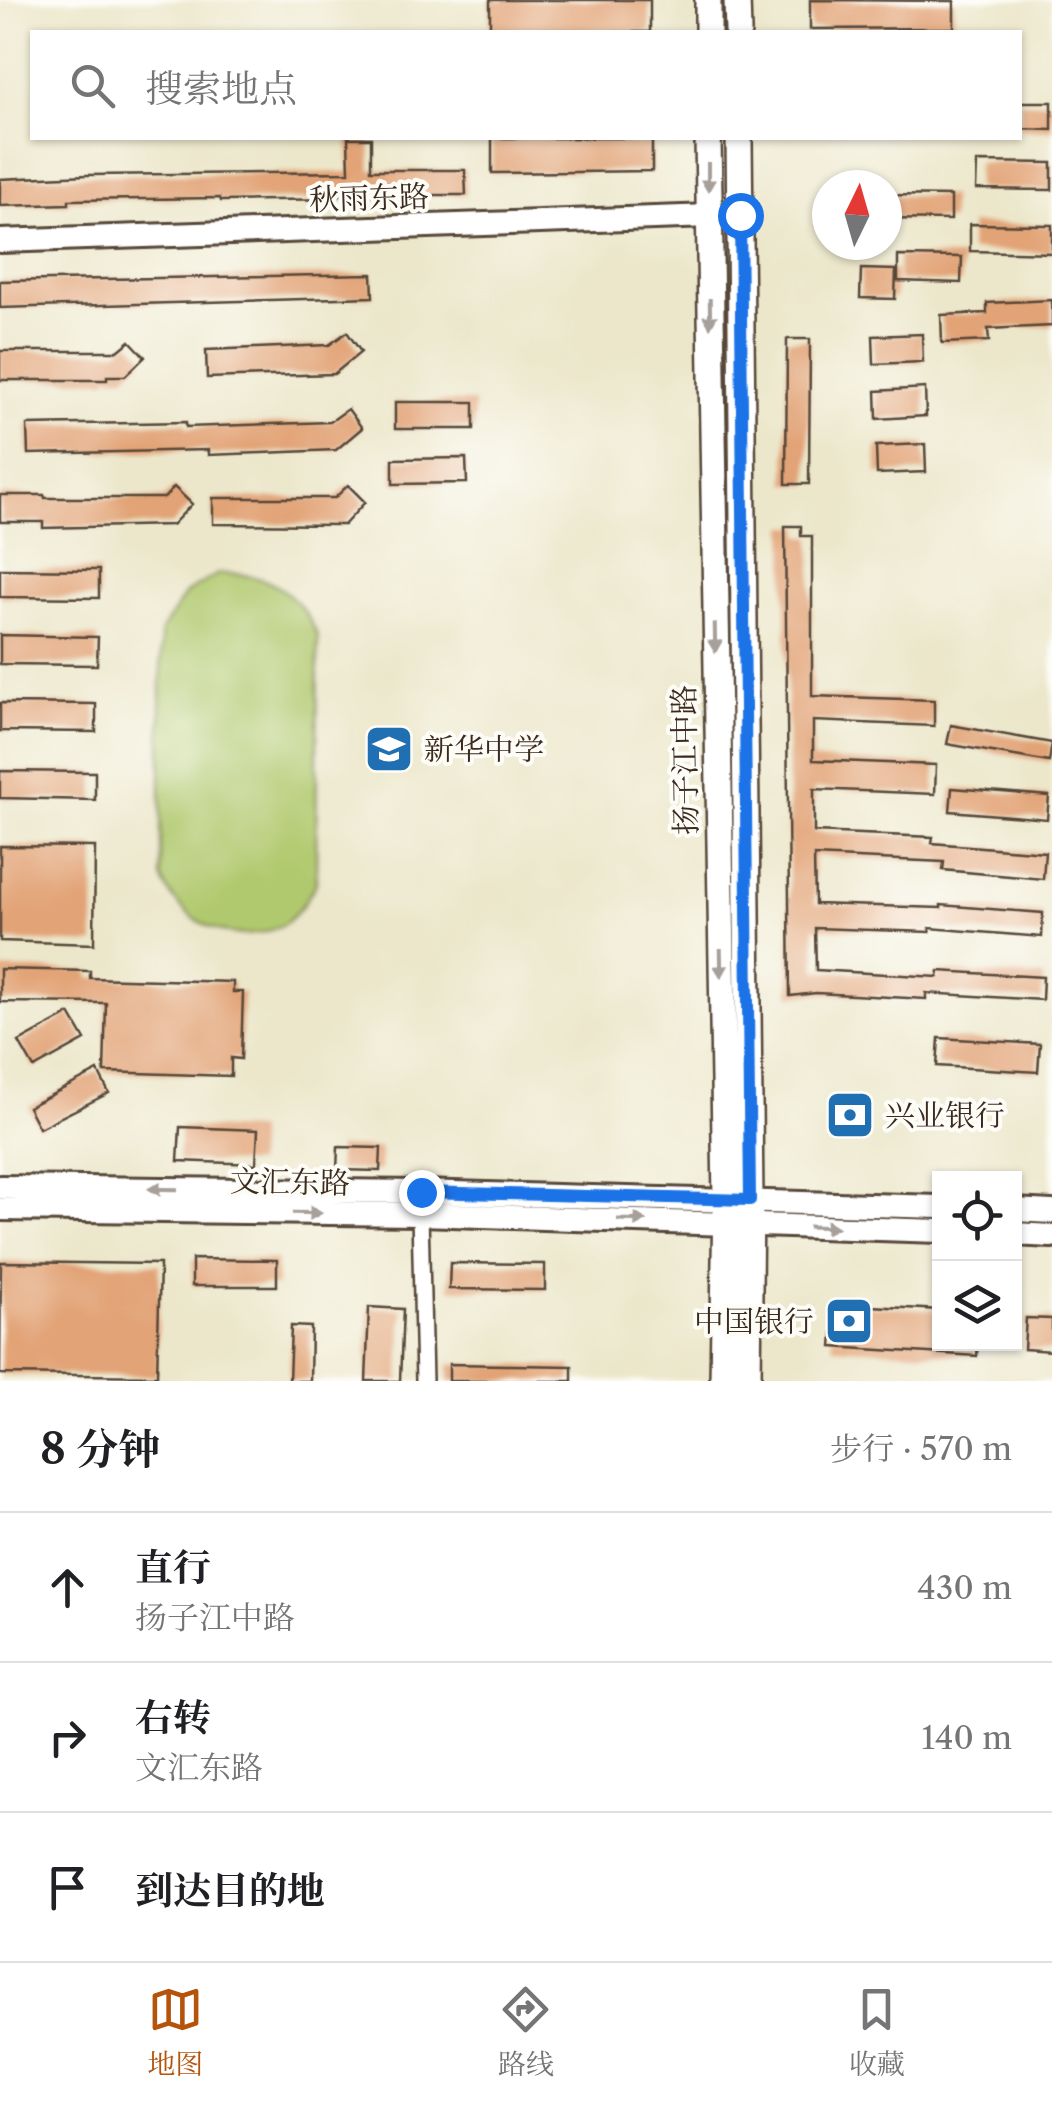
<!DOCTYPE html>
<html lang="zh">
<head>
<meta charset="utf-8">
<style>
	:root { --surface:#fff; --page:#f2f2f2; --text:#202124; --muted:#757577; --line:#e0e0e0; --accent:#b45309 }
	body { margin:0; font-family:"Libre Caslon Text","Noto Serif SC",serif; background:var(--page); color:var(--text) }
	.controls { position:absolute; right:30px; bottom:30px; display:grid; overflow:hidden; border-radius:0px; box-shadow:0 2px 8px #0004 }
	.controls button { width:90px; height:90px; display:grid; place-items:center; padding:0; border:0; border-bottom:2px solid var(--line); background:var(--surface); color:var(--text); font:50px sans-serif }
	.compass { position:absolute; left:812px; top:170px; width:90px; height:90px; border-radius:50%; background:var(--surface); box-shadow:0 2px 8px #0004; rotate:5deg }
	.stop { position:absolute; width:30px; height:30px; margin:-22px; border:8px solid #1a73e8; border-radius:50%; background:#fff }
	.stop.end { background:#1a73e8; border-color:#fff; box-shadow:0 2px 10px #0008 }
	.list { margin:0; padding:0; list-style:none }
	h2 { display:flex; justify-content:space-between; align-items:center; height:130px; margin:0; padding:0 40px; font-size:42px }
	h2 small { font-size:32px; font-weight:400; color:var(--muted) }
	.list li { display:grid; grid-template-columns:65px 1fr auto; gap:30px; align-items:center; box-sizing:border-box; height:150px; padding:0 40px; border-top:2px solid var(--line) }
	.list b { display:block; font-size:38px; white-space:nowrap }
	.list p { margin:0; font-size:32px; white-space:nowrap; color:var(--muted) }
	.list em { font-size:32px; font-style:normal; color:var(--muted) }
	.icon { flex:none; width:55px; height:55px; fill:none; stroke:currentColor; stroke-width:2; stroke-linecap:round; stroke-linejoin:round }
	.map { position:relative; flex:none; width:1052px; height:1381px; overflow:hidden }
	.search { position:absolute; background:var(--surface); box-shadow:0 2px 8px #0004; left:30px; right:30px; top:30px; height:110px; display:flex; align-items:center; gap:25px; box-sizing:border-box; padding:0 35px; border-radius:0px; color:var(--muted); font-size:38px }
	.sheet { height:580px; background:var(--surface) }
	nav { display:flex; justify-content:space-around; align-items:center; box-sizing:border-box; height:140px; border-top:2px solid var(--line); background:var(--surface); font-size:28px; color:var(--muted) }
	nav a { display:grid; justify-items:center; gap:5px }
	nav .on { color:var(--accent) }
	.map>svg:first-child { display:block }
	.green { fill:#b1c96e; stroke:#767a46; stroke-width:2.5 }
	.building { fill:#e2a376 }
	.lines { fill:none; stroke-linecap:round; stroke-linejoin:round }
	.street-casing { stroke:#564638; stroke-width:20 }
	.secondary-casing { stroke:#564638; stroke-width:28 }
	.primary-casing { stroke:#564638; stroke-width:30 }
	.street { stroke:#fff; stroke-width:15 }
	.secondary { stroke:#fff; stroke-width:22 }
	.primary { stroke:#fff; stroke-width:25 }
	.oneway { fill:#a79f9a }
	.route { stroke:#1a73e8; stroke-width:12 }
	.labels { text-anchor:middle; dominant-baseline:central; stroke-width:8; stroke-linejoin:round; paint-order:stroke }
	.street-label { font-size:30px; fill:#3b2a1e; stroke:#fdfcf7 }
	.poi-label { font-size:30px; fill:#3b2a1e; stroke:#fdfcf7; text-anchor:start }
</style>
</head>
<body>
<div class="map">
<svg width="1052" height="1381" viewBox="0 0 1052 1381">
	<rect width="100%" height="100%" fill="#fdfcf7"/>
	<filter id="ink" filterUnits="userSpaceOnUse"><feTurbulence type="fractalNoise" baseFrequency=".01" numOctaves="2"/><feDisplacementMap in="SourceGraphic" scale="20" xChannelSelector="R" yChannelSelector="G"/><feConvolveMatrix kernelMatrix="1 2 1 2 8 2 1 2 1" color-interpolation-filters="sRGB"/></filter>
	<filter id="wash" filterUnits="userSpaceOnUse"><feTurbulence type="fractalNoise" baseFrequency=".0048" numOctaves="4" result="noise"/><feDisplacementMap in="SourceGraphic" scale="40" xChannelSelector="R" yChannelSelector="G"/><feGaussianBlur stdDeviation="2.25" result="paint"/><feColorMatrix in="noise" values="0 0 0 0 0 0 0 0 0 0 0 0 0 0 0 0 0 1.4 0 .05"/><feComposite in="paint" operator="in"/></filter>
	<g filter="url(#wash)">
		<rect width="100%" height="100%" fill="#ece7cb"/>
		<path class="green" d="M218,574c49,-2 81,17 100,63l-2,246c-9,15 -18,33 -34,42 -45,26 -105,-4 -121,-49v-245l26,-39z"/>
		<g id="blocks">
			<path class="building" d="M490,0h160v32h-160z
				M810,0l144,1v27l-144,1z
				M1020,102h32v28l-32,-1z
				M348,138h23v32h94l1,25h-129v4l-116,2 -1,-3 -151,2v4l-69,2v-27l88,-4 261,-3z
				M492,138h160v33l-160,2z
				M977,162l75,1v27l-76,-1z
				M887,195l64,1v24l-64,-1z
				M970,224l82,1v28l-82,-2z
				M898,256l64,1 -1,26 -63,-2z
				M861,269l35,1 -1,29 -35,-1z
				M372,274l1,23 -373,11v-27z
				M1052,300v26l-64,3 1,12 -47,2 -1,-28 46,-2v-10z
				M347,332l14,20 -27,22 -127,4 -1,-28 123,-5z
				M922,334l1,28 -49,2 -1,-28z
				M787,339h23l-1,145h-23z
				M130,341l15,16 -20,19h-18v4h-107v-29h118z
				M925,388l1,28 -49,3 -1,-28z
				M395,402h79v27h-79z
				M348,409l14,19 -26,22 -128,5v-5l-180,4 -1,-29 159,-3v5l144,-5z
				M925,444l1,28 -49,2 -1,-28z
				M466,458l1,25 -74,1v-25z
				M348,485l17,17 -21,23 -131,-1v-26h122z
				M174,487l18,17 -20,21 -129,3v-6h-43v-27h44l1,3h119z
				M785,526h16v10h11v160l122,4v26l-121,-5v39l123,5 -1,29 -121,-5v43l119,5 -1,6 113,9 -2,27 -100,-9 1,-8 -130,-6 1,48 126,4v-3l102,8 -1,24 -112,-9v4l-115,-4 1,42 122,7 1,-6 104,6 -1,23 -116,-7v6l-110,-6 -26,3z
				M0,569l99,1v28l-99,-1z
				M0,635l98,2 -1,28 -97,-1z
				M0,703l96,1v28l-96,-1z
				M951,725l101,18 -3,19 -102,-18z
				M0,771l95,1v28l-95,-2z
				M952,788l97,8 -2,23 -97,-8z
				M0,846l95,1 -1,97 -94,-3z
				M0,969l90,2v7l143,4v10h10l-2,67 -10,-1v18l-127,-4 2,-69 -106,-1z
				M70,1014l15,26 -51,28 -15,-26z
				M939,1038l101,6 -2,28 -101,-6z
				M98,1071l11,22 -70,35 -11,-21z
				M180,1127l78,3 -2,34 -78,-3z
				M338,1147l43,1 -1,23 -43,-1z
				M192,1259l85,1v26h-85z
				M1,1262l159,2 -3,112 -157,-2z
				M450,1263l95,1v26l-96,-1z
				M835,1304l105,6v34h38l-1,12 -145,-9z
				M369,1307l34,2 -3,72h-34z
				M1026,1318l26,1v32l-28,-2z
				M291,1326l20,1 -1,54h-21z
				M449,1364l123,2v15h-123z"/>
		</g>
	</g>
	<g filter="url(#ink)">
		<use href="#blocks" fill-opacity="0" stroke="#564638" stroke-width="2.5"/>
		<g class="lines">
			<g class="street-casing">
				<path id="street" d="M420,1214l4,167"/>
			</g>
			<g class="secondary-casing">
				<path id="secondary" d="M0,241l740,-26
					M0,1187l421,5 519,15
					M0,1209l420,5 520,17
					M1014,1210l38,2
					M1014,1234l38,2"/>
			</g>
			<g class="primary-casing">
				<path id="primary" d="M737,0l1,32
					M708,32v-32
					M708,138l18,1061 -3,182
					M739,138l11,1062 -2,181"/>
			</g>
			<use href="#street" class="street"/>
			<use href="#secondary" class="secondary"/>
			<use href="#primary" class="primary"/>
		</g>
		<defs><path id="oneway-solid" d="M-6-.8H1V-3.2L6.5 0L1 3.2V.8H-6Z" transform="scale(2.5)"/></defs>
		<g class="oneway">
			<use href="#oneway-solid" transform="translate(708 177) rotate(90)"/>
			<use href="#oneway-solid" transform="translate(710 313) rotate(89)"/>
			<use href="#oneway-solid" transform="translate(715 638) rotate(89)"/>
			<use href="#oneway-solid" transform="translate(721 963) rotate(89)"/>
			<use href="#oneway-solid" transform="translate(163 1189) rotate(-179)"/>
			<use href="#oneway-solid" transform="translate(307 1213) rotate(1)"/>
			<use href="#oneway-solid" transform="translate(632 1220) rotate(2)"/>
			<use href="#oneway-solid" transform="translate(823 1227) rotate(2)"/>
		</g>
	</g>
	<g class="lines" filter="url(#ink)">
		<path class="route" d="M421,1192l329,8 -10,-985"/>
	</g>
	<defs>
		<g id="school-square" transform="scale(2.5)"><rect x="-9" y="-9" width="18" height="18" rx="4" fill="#1f6fb2" stroke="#fdfcf7"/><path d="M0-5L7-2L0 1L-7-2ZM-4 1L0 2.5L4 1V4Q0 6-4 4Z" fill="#fff"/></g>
		<g id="bank-square" transform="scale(2.5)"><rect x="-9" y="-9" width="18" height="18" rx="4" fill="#1f6fb2" stroke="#fdfcf7"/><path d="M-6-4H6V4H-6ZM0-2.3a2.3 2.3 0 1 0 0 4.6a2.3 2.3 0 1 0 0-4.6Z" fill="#fff"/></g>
	</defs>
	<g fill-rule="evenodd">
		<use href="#school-square" x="389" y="749"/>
		<use href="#bank-square" x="850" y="1115"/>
		<use href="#bank-square" x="849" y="1321"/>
	</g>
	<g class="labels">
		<g class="street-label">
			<text transform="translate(369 198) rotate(-2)">秋雨东路</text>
			<text transform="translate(685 760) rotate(-91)">扬子江中路</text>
			<text transform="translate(290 1182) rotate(1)">文汇东路</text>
		</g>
		<g class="poi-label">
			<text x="424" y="749">新华中学</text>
			<text x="885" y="1115">兴业银行</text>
			<text x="814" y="1321" text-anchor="end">中国银行</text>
		</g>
	</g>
</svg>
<div class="controls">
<button><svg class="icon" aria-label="locate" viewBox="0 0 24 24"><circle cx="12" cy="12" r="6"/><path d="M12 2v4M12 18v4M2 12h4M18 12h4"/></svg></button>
<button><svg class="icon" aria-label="layers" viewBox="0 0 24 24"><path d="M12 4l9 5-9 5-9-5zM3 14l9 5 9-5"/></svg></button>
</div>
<svg class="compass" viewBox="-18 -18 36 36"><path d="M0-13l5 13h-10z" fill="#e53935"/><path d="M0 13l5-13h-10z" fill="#757577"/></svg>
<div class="stop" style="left:740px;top:215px"></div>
<div class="stop end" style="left:421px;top:1192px"></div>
<div class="search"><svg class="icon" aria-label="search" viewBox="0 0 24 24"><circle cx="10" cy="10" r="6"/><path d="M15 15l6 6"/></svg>搜索地点</div>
</div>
<section class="sheet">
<h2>8 分钟<small>步行 · 570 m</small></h2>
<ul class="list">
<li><svg class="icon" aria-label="ahead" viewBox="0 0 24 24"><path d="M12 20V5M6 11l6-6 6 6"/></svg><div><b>直行</b><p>扬子江中路</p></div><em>430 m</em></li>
<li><svg class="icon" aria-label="right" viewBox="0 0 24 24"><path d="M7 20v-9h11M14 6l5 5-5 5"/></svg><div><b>右转</b><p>文汇东路</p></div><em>140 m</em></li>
<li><svg class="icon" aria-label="arrive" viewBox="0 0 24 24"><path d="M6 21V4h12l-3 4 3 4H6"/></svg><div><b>到达目的地</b></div></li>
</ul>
</section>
<nav>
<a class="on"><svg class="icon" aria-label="map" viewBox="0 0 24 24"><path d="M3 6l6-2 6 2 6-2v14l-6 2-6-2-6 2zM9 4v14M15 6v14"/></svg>地图</a>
<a><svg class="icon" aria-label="directions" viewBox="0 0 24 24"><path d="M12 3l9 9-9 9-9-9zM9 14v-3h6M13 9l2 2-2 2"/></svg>路线</a>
<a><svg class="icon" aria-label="saved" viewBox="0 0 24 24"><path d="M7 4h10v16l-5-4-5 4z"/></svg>收藏</a>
</nav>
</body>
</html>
